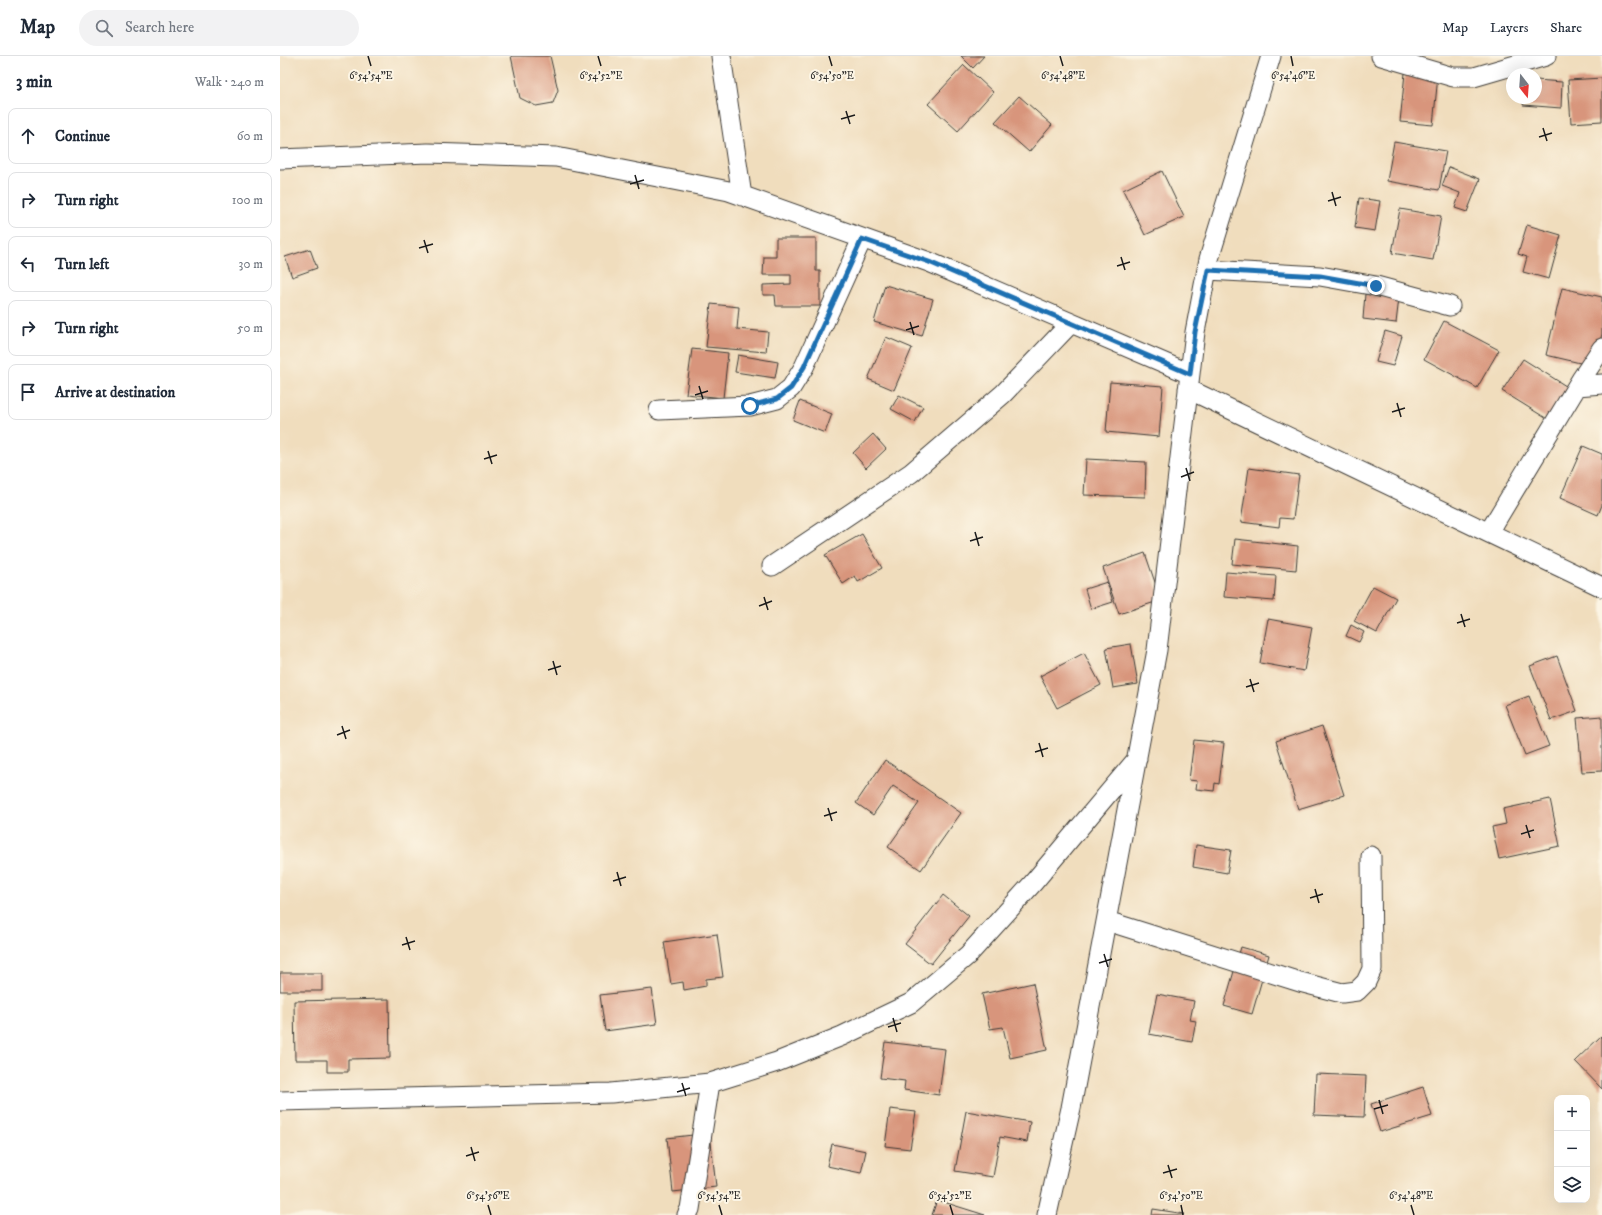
<!DOCTYPE html>
<html lang="en">
<head>
<meta charset="utf-8">
<style>
	:root { --surface:#fff; --page:#f2f2f3; --text:#1f2937; --muted:#747a83; --line:#e0e1e3 }
	body { margin:0; font-family:"IM FELL DW Pica",serif; background:var(--page); color:var(--text) }
	.controls { position:absolute; right:12px; bottom:12px; display:grid; overflow:hidden; border-radius:8px; box-shadow:0 4px 16px #0002 }
	.controls button { width:36px; height:36px; display:grid; place-items:center; padding:0; border:0; border-bottom:1px solid var(--line); background:var(--surface); color:var(--text); font:20px sans-serif }
	.compass { position:absolute; left:1226px; top:12px; width:36px; height:36px; border-radius:50%; background:var(--surface); box-shadow:0 4px 16px #0002; rotate:163deg }
	.stop { position:absolute; width:12px; height:12px; margin:-9px; border:3px solid #1f6fb2; border-radius:50%; background:#fff }
	.stop.end { background:#1f6fb2; border-color:#fff; box-shadow:0 1px 4px #0008 }
	.list { margin:0; padding:0; list-style:none }
	h2 { display:flex; justify-content:space-between; align-items:center; height:52px; margin:0; padding:0 16px; font-size:17px }
	h2 small { font-size:13px; font-weight:400; color:var(--muted) }
	.list li { display:grid; grid-template-columns:26px 1fr auto; gap:12px; align-items:center; box-sizing:border-box; height:56px; margin:0 8px 8px; padding:0 8px; border:1px solid var(--line); border-radius:8px }
	.list b { display:block; font-size:15px; white-space:nowrap }
	.list em { font-size:13px; font-style:normal; color:var(--muted) }
	.icon { flex:none; width:22px; height:22px; fill:none; stroke:currentColor; stroke-width:2; stroke-linecap:round; stroke-linejoin:round }
	.map { position:relative; flex:none; width:1322px; height:1159px; overflow:hidden }
	header { display:flex; align-items:center; gap:24px; box-sizing:border-box; height:56px; padding:0 20px; background:var(--surface); border-bottom:1px solid var(--line) }
	header strong { font-size:19px }
	nav { display:flex; gap:22px; margin-inline-start:auto; font-size:14px }
	.search { width:280px; height:36px; background:var(--page); display:flex; align-items:center; gap:10px; box-sizing:border-box; padding:0 14px; border-radius:22px; color:var(--muted); font-size:15px }
	main { display:flex }
	aside { flex:1; background:var(--surface) }
	.map>svg:first-child { display:block }
	.building { fill:#d8957b }
	.lines { fill:none; stroke-linecap:round; stroke-linejoin:round }
	.street-casing { stroke:#3c3934; stroke-width:21 }
	.street { stroke:#fff; stroke-width:19 }
	.route { stroke:#1f6fb2; stroke-width:5 }
	.ticks { fill:none; stroke:#1c1c1c; stroke-width:1.5 }
	.ticks-label { font-size:10px; text-anchor:middle; fill:#1c1c1c; stroke:#fcf5e5; stroke-width:4; stroke-linejoin:round; paint-order:stroke }
</style>
</head>
<body>
<header>
<strong>Map</strong>
<div class="search"><svg class="icon" aria-label="search" viewBox="0 0 24 24"><circle cx="10" cy="10" r="6"/><path d="M15 15l6 6"/></svg>Search here</div>
<nav><a>Map</a><a>Layers</a><a>Share</a></nav>
</header>
<main>
<aside>
<h2>3 min<small>Walk · 240 m</small></h2>
<ul class="list">
<li><svg class="icon" aria-label="ahead" viewBox="0 0 24 24"><path d="M12 20V5M6 11l6-6 6 6"/></svg><div><b>Continue</b></div><em>60 m</em></li>
<li><svg class="icon" aria-label="right" viewBox="0 0 24 24"><path d="M7 20v-9h11M14 6l5 5-5 5"/></svg><div><b>Turn right</b></div><em>100 m</em></li>
<li><svg class="icon" aria-label="left" viewBox="0 0 24 24"><path d="M17 20v-9H6M10 6l-5 5 5 5"/></svg><div><b>Turn left</b></div><em>30 m</em></li>
<li><svg class="icon" aria-label="right" viewBox="0 0 24 24"><path d="M7 20v-9h11M14 6l5 5-5 5"/></svg><div><b>Turn right</b></div><em>50 m</em></li>
<li><svg class="icon" aria-label="arrive" viewBox="0 0 24 24"><path d="M6 21V4h12l-3 4 3 4H6"/></svg><div><b>Arrive at destination</b></div></li>
</ul>
</aside>
<div class="map">
<svg width="1322" height="1159" viewBox="0 0 1322 1159">
	<rect width="100%" height="100%" fill="#fcf5e5"/>
	<filter id="ink" filterUnits="userSpaceOnUse"><feTurbulence type="fractalNoise" baseFrequency=".025" numOctaves="2"/><feDisplacementMap in="SourceGraphic" scale="8" xChannelSelector="R" yChannelSelector="G"/><feConvolveMatrix kernelMatrix="1 2 1 2 8 2 1 2 1" color-interpolation-filters="sRGB"/></filter>
	<filter id="wash" filterUnits="userSpaceOnUse"><feTurbulence type="fractalNoise" baseFrequency=".012" numOctaves="4" result="noise"/><feDisplacementMap in="SourceGraphic" scale="16" xChannelSelector="R" yChannelSelector="G"/><feGaussianBlur stdDeviation="0.9" result="paint"/><feColorMatrix in="noise" values="0 0 0 0 0 0 0 0 0 0 0 0 0 0 0 0 0 1.4 0 .05"/><feComposite in="paint" operator="in"/></filter>
	<g filter="url(#wash)">
		<rect width="100%" height="100%" fill="#f0ddbd"/>
		<g id="blocks">
			<path class="building" d="M231,0h39l8,34 -5,13 -17,3 -16,-8z
				M681,0h23l-11,12z
				M684,9l29,27 -35,39 -30,-27z
				M1125,17l33,3 -5,49 -33,-3z
				M1322,22v43l-31,2 -3,-43z
				M1256,24l26,2 -1,26 -38,-3 1,-7h12z
				M739,40l33,29 -23,27 -34,-30z
				M1114,86l52,9 -7,39 -52,-9z
				M1169,111l31,12 -13,33 -12,-4 5,-15 -18,-7z
				M882,115l22,46 -39,18 -22,-45z
				M1079,142l21,3 -5,30 -20,-3z
				M1120,153l41,7 -8,44 -41,-7z
				M1247,169l34,10 -12,44 -26,-7 4,-15 -9,-3z
				M496,182h40v33h4v35h-44l-1,-11h-12v-10l28,-1v-9h-28l1,-18h12z
				M30,193l7,19 -25,9 -7,-20z
				M605,229l48,14 -11,37 -48,-14z
				M1282,232l40,9v37l-9,32 -47,-11z
				M1085,238l34,4 -3,25 -33,-4z
				M431,248l28,3 -2,22 31,3 -2,20 -60,-5z
				M1164,265l55,29 -22,38 -53,-29z
				M1105,275l17,5 -9,30 -17,-4z
				M606,281l26,11 -18,42 -26,-11z
				M412,293l36,4 -5,45 -37,-4z
				M458,299l40,7 -3,16 -40,-6z
				M1243,303l54,34 -20,32 -55,-34z
				M830,326l53,4 -4,51 -53,-5z
				M619,339l24,12 -8,15 -24,-13z
				M520,345l32,13 -7,19 -32,-13z
				M593,378l13,15 -20,19 -13,-15z
				M1303,390l19,8v51l-4,10 -38,-17z
				M806,403l60,3 -1,35 -61,-2z
				M969,412l50,7 -6,44 -13,-1 -1,9 -38,-5z
				M582,478l20,34 -24,14 -3,-6 -12,8 -18,-29z
				M955,483l63,7 -2,24 -64,-6z
				M865,497l16,47 -42,14 -16,-46z
				M946,516l50,4 -2,25 -50,-4z
				M827,526l6,20 -22,7 -6,-20z
				M1093,530l23,12 -19,35 -23,-12z
				M988,563l44,8 -8,44 -44,-8z
				M1071,569l13,7 -5,10 -13,-6z
				M851,588l7,40 -25,4 -7,-40z
				M804,597l17,32 -44,23 -17,-32z
				M1277,600l20,55 -26,9 -21,-54z
				M1249,640l20,50 -24,9 -20,-50z
				M1322,660v55l-20,1 -5,-54z
				M1042,670l22,69 -46,14 -22,-68z
				M914,684l30,3 -5,41 -4,-1 -1,8 -18,-2 1,-8 -8,-1z
				M605,704l76,53 -40,57 -33,-23 31,-44 -26,-17 -20,29 -17,-12z
				M1270,743l10,47 -61,13 -7,-32 14,-3 -3,-15z
				M916,789l35,5 -4,23 -34,-6z
				M663,839l26,21 -38,48 -26,-20z
				M437,878l6,43 -17,2v7l-22,4 -1,-8 -12,2 -7,-42z
				M961,891l28,8 -17,59 -28,-8z
				M0,917h42v18h-42z
				M753,927l14,67 -37,8 -7,-31 -13,2 -8,-35z
				M372,933l5,35 -52,7 -5,-36z
				M877,938l37,7 -4,19 6,1 -4,21 -43,-8z
				M109,943l1,59 -42,1v13h-21v-12h-32l-1,-59z
				M1321,980l1,2v51l-27,-28z
				M605,986l60,7 -6,46 -35,-5 1,-9 -25,-3z
				M1036,1018l50,2 -2,41 -50,-2z
				M1143,1031l9,29 -52,16 -9,-28z
				M610,1053l26,3 -6,37 -25,-3z
				M686,1055l64,11 -3,20 -27,-5 -7,40 -38,-6z
				M430,1077l6,54 -43,5 -6,-54z
				M552,1088l34,7 -5,22 -34,-7z
				M657,1144l48,15h-53z
				M873,1153l32,5 -1,1h-32z"/>
		</g>
	</g>
	<g filter="url(#ink)">
		<use href="#blocks" fill-opacity="0" stroke="#3c3934" stroke-width="1"/>
		<g class="lines">
			<g class="street-casing">
				<path id="street" d="M441,0l21,140
					M1101,0l72,21h21l72,-21
					M0,103l148,-6 128,4 173,34 200,71 261,112
					M927,214l113,6 56,10 74,20
					M1297,330l25,-2
					M908,333l414,198
					M379,354l91,-4 27,-7 14,-11 13,-21 58,-128
					M1209,476l93,-154 20,-30
					M492,510l139,-93 92,-79 68,-71
					M827,865l193,61 42,11 15,-2 9,-9 6,-13 -1,-113
					M0,1045l331,-8 99,-10 67,-21 65,-26 69,-33 57,-48 65,-72 104,-124
					M407,1159l3,-6 20,-126
					M767,1159l24,-107 86,-458 38,-318 14,-73 62,-203"/>
			</g>
			<use href="#street" class="street"/>
		</g>
	</g>
	<g class="lines" filter="url(#ink)">
		<path class="route" d="M470,350l27,-7 14,-11 13,-21 58,-128 67,23 261,112 5,-42 13,-62 112,6 56,10"/>
	</g>
	<path class="ticks" d="M88,0l3,10M318,0l3,10M549,0l3,10M780,0l3,10M1011,0l2,10M566,55l4,13M561,63l14,-4M1263,72l4,13M1259,81l13,-4M355,119l4,14M350,128l14,-4M1052,136l4,14M1048,145l13,-4M144,184l4,13M139,192l14,-4M841,201l4,13M837,210l13,-4M630,266l4,13M626,274l13,-4M419,330l4,13M415,339l13,-4M1117,347l4,14M1112,356l13,-4M208,395l4,13M204,403l13,-4M906,412l4,13M901,421l13,-5M695,476l4,14M690,485l13,-4M484,541l4,13M479,550l13,-5M1181,558l4,13M1177,567l13,-4M273,605l4,14M268,614l13,-4M970,623l4,13M966,631l13,-4M62,670l4,13M57,679l13,-5M759,687l4,14M755,696l13,-4M548,752l4,13M544,760l13,-4M1246,769l4,13M1241,778l13,-4M337,816l4,14M333,825l13,-4M1035,833l4,14M1030,842l13,-4M126,881l4,13M122,889l13,-4M824,898l4,13M819,907l13,-4M613,962l4,14M608,971l13,-4M402,1027l4,13M397,1036l13,-4M1099,1044l4,14M1094,1053l14,-4M191,1091l4,14M186,1100l13,-4M888,1109l4,13M883,1117l14,-4M208,1149l3,10M439,1149l3,10M670,1149l3,10M901,1149l2,10M1131,1149l3,10"/>
	<g class="ticks-label">
		<text x="91" y="23">6°54'54"E</text>
		<text x="321" y="23">6°54'52"E</text>
		<text x="552" y="23">6°54'50"E</text>
		<text x="783" y="23">6°54'48"E</text>
		<text x="1013" y="23">6°54'46"E</text>
		<text x="208" y="1143">6°54'56"E</text>
		<text x="439" y="1143">6°54'54"E</text>
		<text x="670" y="1143">6°54'52"E</text>
		<text x="901" y="1143">6°54'50"E</text>
		<text x="1131" y="1143">6°54'48"E</text>
	</g>
</svg>
<div class="controls">
<button>+</button>
<button>−</button>
<button><svg class="icon" aria-label="layers" viewBox="0 0 24 24"><path d="M12 4l9 5-9 5-9-5zM3 14l9 5 9-5"/></svg></button>
</div>
<svg class="compass" viewBox="-18 -18 36 36"><path d="M0-13l5 13h-10z" fill="#e53935"/><path d="M0 13l5-13h-10z" fill="#747a83"/></svg>
<div class="stop" style="left:470px;top:350px"></div>
<div class="stop end" style="left:1096px;top:230px"></div>
</div>
</main>
</body>
</html>
